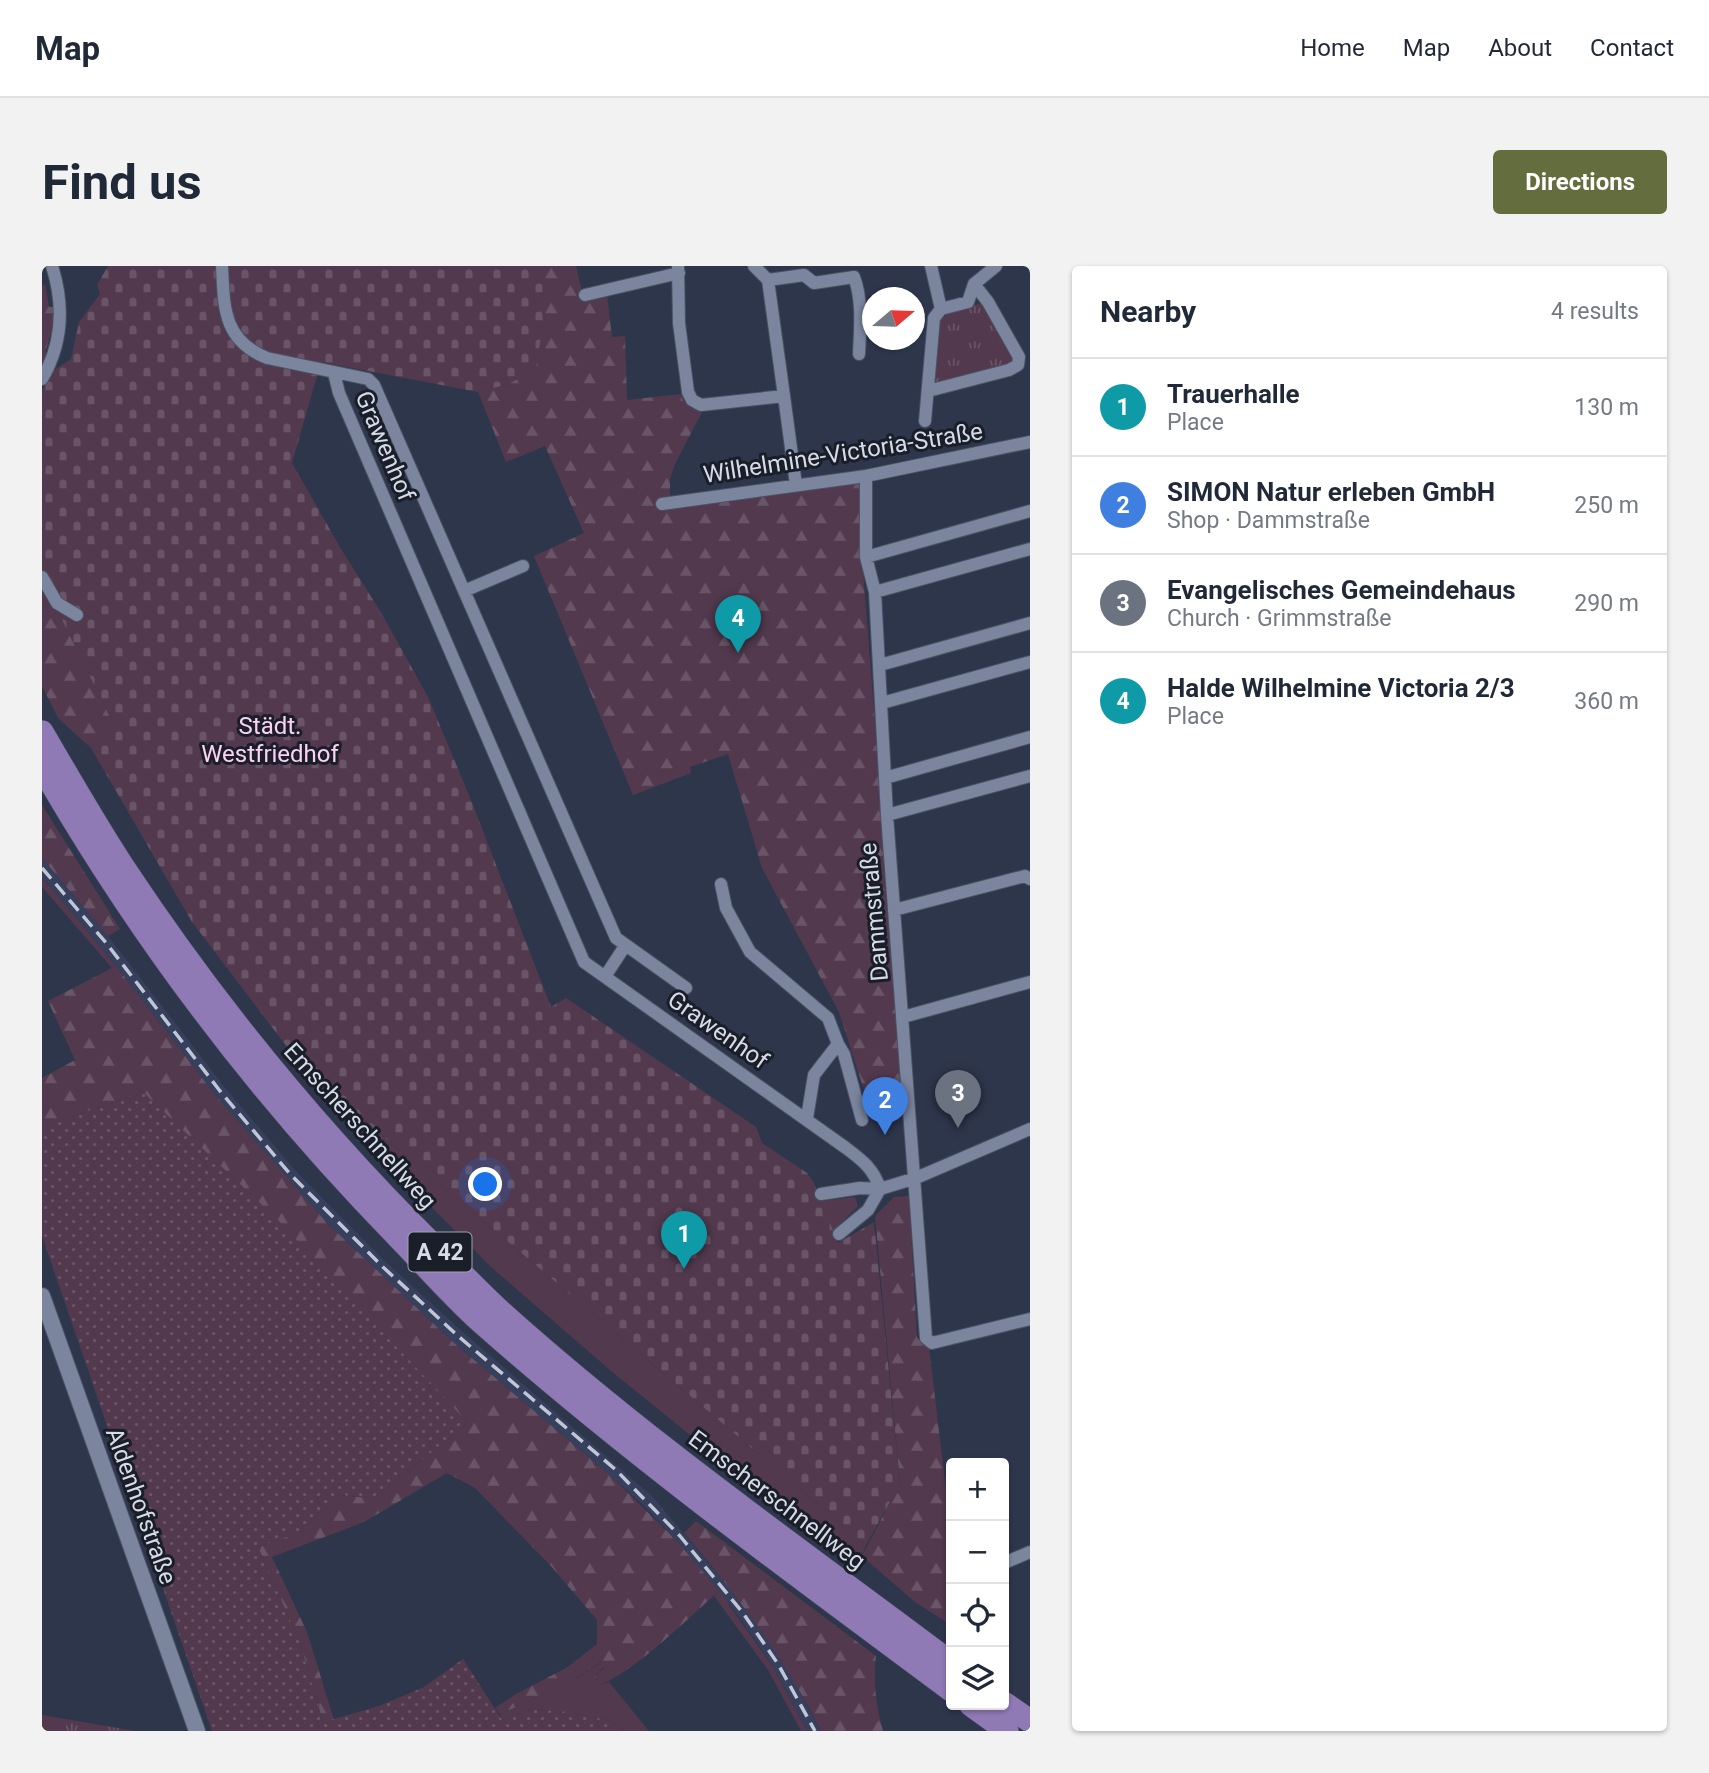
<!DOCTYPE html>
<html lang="en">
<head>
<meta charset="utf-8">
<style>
	:root { --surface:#fff; --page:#f2f2f3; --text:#1f2937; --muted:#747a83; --line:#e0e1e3; --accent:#646d3e }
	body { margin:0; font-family:Roboto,sans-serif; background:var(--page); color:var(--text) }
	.controls { position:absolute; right:21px; bottom:21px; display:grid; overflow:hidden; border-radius:7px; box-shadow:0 2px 5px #0004 }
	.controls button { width:63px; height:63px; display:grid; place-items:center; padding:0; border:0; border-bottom:2px solid var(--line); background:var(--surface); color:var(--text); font:35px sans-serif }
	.compass { position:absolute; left:820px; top:21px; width:63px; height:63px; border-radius:50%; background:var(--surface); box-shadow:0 2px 5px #0004; rotate:71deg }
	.you { position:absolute; left:444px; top:919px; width:24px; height:24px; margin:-18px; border:5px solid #fff; border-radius:50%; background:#1a73e8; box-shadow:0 0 0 10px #1a73e833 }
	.badge { display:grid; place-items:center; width:46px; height:46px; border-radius:50%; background:var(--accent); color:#fff; font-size:23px; font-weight:700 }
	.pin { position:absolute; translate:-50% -58px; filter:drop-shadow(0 2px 4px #0008) }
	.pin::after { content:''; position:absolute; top:37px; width:24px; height:21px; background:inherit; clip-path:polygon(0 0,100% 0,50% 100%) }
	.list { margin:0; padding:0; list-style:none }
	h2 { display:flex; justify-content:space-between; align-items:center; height:91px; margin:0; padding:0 28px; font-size:30px }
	h2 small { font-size:23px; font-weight:400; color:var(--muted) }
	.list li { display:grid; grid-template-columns:46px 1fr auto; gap:21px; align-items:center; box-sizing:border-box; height:98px; padding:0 28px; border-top:2px solid var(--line) }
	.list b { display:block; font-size:26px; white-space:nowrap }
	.list p { margin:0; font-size:23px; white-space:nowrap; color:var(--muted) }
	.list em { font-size:23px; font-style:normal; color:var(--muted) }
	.icon { flex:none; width:38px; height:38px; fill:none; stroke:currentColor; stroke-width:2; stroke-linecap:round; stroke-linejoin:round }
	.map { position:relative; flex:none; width:988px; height:1465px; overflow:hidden; border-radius:7px }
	header { display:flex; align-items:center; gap:42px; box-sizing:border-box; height:98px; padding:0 35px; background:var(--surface); border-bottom:2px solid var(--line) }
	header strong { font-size:33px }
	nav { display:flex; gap:38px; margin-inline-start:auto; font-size:24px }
	.intro { display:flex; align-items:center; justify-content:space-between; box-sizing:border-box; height:168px; padding:0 42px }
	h1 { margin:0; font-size:49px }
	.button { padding:18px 32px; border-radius:7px; background:var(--accent); color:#fff; font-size:24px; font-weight:700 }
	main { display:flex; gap:42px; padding:0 42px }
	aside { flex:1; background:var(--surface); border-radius:7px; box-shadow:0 2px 5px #0004 }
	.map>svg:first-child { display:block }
	.built { fill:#363f5b }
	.grass { fill:#52394e }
	.forest { fill:url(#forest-firs) }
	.cemetery { fill:url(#cemetery-stones) }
	.park { fill:url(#park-tufts) }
	.garden { fill:url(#garden-dots) }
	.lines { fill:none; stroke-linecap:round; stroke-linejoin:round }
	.minor-casing { stroke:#4b5265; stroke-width:14 }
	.tertiary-casing { stroke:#4b5265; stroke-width:18 }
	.motorway-casing { stroke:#4b5265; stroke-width:24 }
	.minor { stroke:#7b859e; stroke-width:12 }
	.tertiary { stroke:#7b859e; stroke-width:16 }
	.motorway { stroke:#907ab6; stroke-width:23 }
	.rail { stroke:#c0c6d5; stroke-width:3.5; stroke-dasharray:14 7; stroke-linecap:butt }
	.labels { text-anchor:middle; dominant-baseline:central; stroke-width:6; stroke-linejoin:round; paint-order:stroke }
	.shield { fill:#1a1e28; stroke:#9da2af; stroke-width:2 }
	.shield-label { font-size:23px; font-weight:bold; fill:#d5dbe9 }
	.street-label { font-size:24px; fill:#d5dbe9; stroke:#1a1e28 }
	.park-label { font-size:24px; fill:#fdd0f5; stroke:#1a1e28 }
</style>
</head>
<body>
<header>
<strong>Map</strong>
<nav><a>Home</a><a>Map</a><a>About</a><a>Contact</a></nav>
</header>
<div class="intro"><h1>Find us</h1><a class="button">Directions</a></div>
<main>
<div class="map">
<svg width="988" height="1465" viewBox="0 0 988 1465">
	<defs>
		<pattern id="forest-firs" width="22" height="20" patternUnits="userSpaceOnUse" patternTransform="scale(1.75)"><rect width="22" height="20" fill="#52394e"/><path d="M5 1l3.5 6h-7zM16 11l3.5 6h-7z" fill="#6a5568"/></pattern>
		<pattern id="cemetery-stones" width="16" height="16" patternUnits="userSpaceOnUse" patternTransform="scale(1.75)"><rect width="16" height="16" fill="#52394e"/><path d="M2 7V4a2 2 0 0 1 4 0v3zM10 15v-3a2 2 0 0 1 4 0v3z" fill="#6a5568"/></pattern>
		<pattern id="park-tufts" width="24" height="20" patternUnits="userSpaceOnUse" patternTransform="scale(1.75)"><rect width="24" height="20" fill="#52394e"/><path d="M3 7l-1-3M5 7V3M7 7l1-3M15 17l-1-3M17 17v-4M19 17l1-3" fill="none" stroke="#6a5568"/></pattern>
		<pattern id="garden-dots" width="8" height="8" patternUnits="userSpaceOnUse" patternTransform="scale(1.75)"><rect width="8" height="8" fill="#52394e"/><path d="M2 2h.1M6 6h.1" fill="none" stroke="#6a5568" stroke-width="1.8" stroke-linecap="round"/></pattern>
	</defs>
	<rect width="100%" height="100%" fill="#2e364c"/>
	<path class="built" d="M0,592l66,78 118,153 69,81 42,43 51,51 75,68 190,165 94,112 37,53 37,69h-14l-34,-64 -34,-50 -63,-77 -32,-34 -33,-30 -158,-134 -126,-119 -41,-45 -70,-82 -100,-130 -74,-88z"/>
	<path class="grass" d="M0,612l10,11 64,77 -4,2 -70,-81z
		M261,802l563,477 -4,11c-23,-17 -90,-74 -114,-74l-137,-111 -120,-104 -125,-126z
		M813,931l3,9 -25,25 -13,-30z
		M677,1325l54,76 34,64h-6l-33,-61 -54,-74z
		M560,1396l2,5 -10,9 6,9 9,-3 40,49h-25l-14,-10 -39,-9 -41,-3 -27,12 -3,-7 61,-27z"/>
	<path class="forest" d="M503,0h31l8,34 23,-6 5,43 13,-1 2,64 54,-6 2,6 14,10h6l-28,54 -5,15v29l171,-22 18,-5 5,104 42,529 -34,1 -33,-103 -77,-144 -34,-114 -38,13 1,6 -58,22 -99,-239 50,-23 -39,-87 -39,16 -28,-70 31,-8 36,-73z
		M3,18l4,23h5l-1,21 -8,24 12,6 -15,27v-99z
		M0,313l70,142 -21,27 -33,-30 -16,-32z
		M0,539l78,124 -12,7 -66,-78z
		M74,700l100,130 111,127 126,119 158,134 65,64 43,51c-31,27 -82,79 -119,94l-6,-9 10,-8 -3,-6 -40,25 -61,27 -5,-6 21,-14 52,-27 29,-23v-24l-47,-55 -75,-77 -28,-15 -83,49 -92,35 35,75 27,88 -11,2 -23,-79 -42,-96 41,-15 40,-37 35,3 94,-75 -325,-331 -101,35v-49l33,-18 -27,-59z
		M867,930l8,142 12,9 22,185v93l-36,-23 -53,-46 38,-73 -25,-267 19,-19z
		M654,1255l180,135c-3,27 0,49 7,75h-62c-37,-74 -83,-135 -137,-198z"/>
	<path class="cemetery" d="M66,0h437v45l-9,57 -27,16 -31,8 -157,-30 -29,101 49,86 41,65 46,83 43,103 80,207 15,-9 190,129 6,16 45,30 7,10 24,60 36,-21 26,262 -34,61 -563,-477 -111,-146 -101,-174 21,-27 -70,-142v-189l12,-20 17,-11 8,-37 21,-28 -3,-9z"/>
	<path class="park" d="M940,37l34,55 -1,5 -75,22 -8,-2 5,-63 5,-6z
		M0,1449l93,16h-93z"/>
	<path class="garden" d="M101,826l135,128 190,203 -94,75 -35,-3 -40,37 -41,15 42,96 23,79 56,-16 45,-19 39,-28 40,62 27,-12 41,3 39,9 14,10h-412l-170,-495v-109z"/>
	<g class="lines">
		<g class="minor-casing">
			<path id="minor" d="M180,0c2,42 1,74 45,92l101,21 6,6 242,553 70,50
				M636,0l1,57 9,69 4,8 9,5 83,-9 12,89
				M712,0l14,14 36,-5 10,8 40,-6c9,24 6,52 5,77
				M889,0l10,43
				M726,14l16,116
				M543,29l94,-22
				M292,107l5,20 245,569 262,186c16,12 28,21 34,41
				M0,113c21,-36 22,-75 10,-113
				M886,125l81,-21 9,-5 1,-8 -31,-55 -14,-18
				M883,155l9,-103 7,-9 27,-7 6,-18 22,-18
				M824,210v81l9,35 12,223 39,523 6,5 98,-24
				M620,238l204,-28 164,-34
				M824,291l164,-46
				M0,311l15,26 20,12
				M422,325l59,-25
				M833,326l155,-43
				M838,399l150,-42
				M840,437l148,-41
				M843,512l145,-41
				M845,549l143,-39
				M679,618l5,24 24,44 78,66 10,26 -24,31 -7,43
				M852,644l131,-34 5,3
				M564,709l19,-29
				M861,751l127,-35
				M796,778l6,10 18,66
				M779,928l39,-6 20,1 36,-11 114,-49
				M797,968l29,-24 12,-21
				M962,1297l26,-11"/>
		</g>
		<g class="tertiary-casing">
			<path id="tertiary" d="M0,1030l155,435"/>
		</g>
		<g class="motorway-casing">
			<path id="motorway" d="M0,466c27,46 53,92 82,136 90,136 193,262 309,377 22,21 43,44 66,65 142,128 299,238 452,353
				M0,501c99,172 217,328 356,470 27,28 54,59 83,85 149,132 310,249 470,368
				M962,1437l26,18
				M929,1439l36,26"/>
		</g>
		<use href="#minor" class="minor"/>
		<use href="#tertiary" class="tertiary"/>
		<use href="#motorway" class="motorway"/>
		<path class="rail" d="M0,602l65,76 113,147 70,83 94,94 74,68 158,134 64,66 63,77 35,51 37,67"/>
	</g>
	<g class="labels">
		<rect class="shield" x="366.5" y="966.5" width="63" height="39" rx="5"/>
		<g class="shield-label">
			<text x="398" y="986">A 42</text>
		</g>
		<g class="street-label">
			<text transform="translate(343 180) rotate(67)">Grawenhof</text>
			<text transform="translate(801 187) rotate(-9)">Wilhelmine-Victoria-Straße</text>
			<text transform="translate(832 646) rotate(-95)">Dammstraße</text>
			<text transform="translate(676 764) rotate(35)">Grawenhof</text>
			<text transform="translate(318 860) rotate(48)">Emscherschnellweg</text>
			<text transform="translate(735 1234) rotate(37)">Emscherschnellweg</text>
			<text transform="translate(99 1240) rotate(70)">Aldenhofstraße</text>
		</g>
		<g class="park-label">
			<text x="228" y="460">Städt.<tspan x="228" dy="28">Westfriedhof</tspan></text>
		</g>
	</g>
</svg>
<div class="controls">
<button>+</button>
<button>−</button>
<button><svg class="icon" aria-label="locate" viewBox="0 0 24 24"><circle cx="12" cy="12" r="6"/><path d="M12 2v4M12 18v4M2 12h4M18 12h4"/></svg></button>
<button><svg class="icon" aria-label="layers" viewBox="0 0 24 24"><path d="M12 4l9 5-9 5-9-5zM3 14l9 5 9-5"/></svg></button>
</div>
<svg class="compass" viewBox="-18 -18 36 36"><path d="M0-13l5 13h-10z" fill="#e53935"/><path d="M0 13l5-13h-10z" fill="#747a83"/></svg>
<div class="you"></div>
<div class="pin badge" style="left:642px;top:1003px;background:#0f9aa8">1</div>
<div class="pin badge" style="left:843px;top:869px;background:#3f7fe0">2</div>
<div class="pin badge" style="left:916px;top:862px;background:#6b7280">3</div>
<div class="pin badge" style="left:696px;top:387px;background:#0f9aa8">4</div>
</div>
<aside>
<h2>Nearby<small>4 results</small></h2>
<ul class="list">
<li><span class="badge" style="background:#0f9aa8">1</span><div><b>Trauerhalle</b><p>Place</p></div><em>130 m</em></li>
<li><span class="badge" style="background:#3f7fe0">2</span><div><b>SIMON Natur erleben GmbH</b><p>Shop · Dammstraße</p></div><em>250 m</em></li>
<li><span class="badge" style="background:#6b7280">3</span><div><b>Evangelisches Gemeindehaus</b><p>Church · Grimmstraße</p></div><em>290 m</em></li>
<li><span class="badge" style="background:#0f9aa8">4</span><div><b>Halde Wilhelmine Victoria 2/3</b><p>Place</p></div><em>360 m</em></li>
</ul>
</aside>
</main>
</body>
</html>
